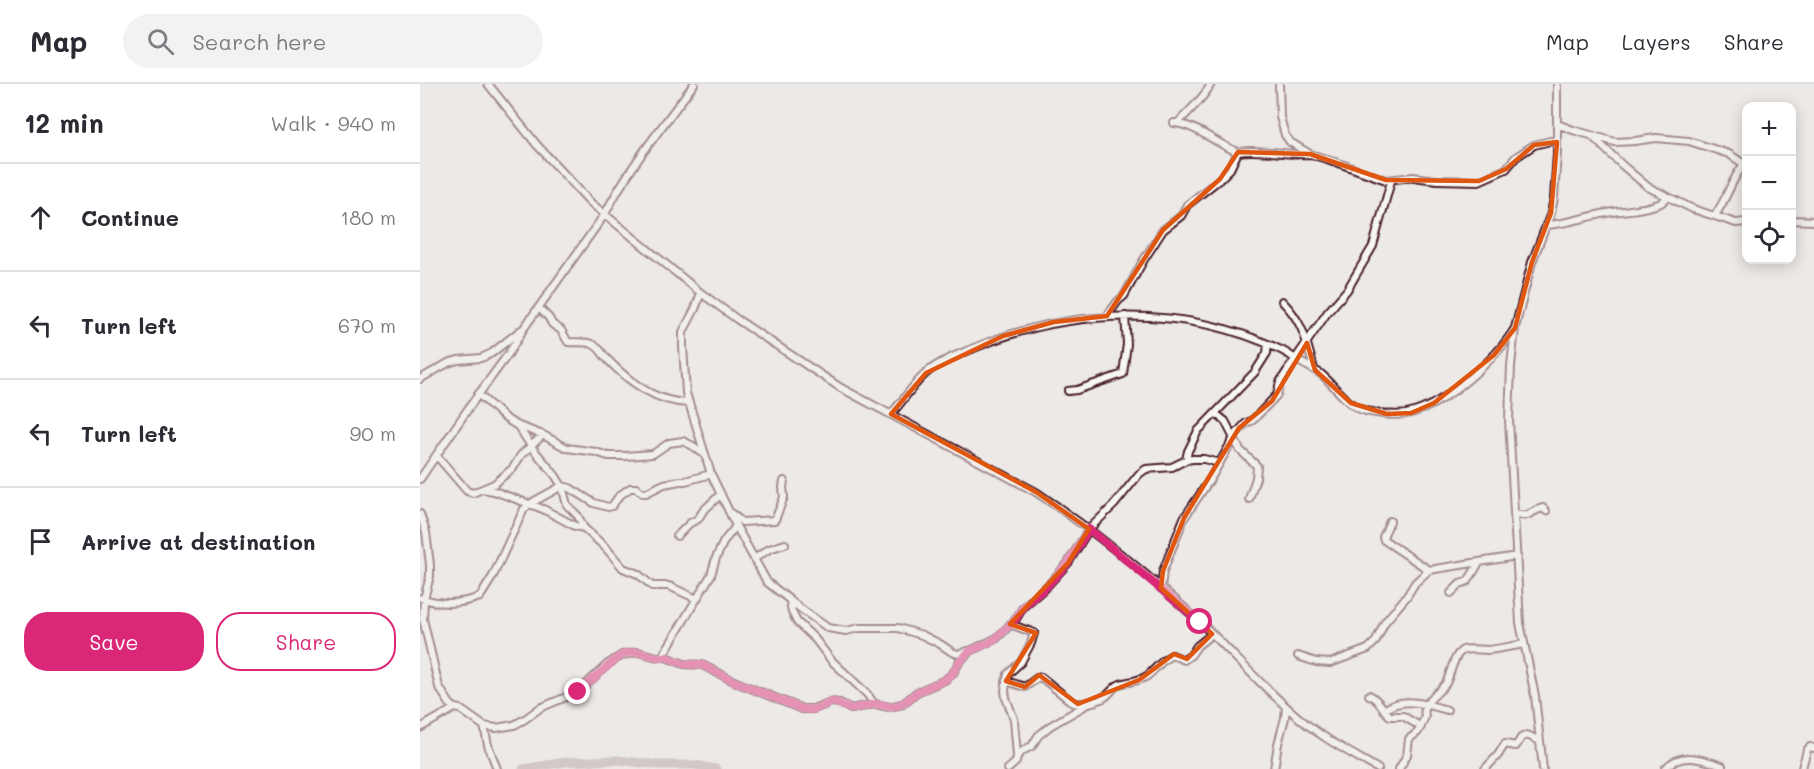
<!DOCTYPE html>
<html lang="en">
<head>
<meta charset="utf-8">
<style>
	:root { --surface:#fff; --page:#f2f2f3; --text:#2b2b33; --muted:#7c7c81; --line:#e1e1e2; --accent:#db2777 }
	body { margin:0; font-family:Mali,sans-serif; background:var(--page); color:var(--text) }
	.controls { position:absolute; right:18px; top:18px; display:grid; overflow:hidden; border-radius:12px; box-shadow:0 3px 15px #0003 }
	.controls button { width:54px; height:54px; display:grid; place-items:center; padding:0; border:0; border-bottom:2px solid var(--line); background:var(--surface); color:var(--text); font:30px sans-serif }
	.stop { position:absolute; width:18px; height:18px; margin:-14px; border:4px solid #db2777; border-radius:50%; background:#fff }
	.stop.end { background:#db2777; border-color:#fff; box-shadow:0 2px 6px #0008 }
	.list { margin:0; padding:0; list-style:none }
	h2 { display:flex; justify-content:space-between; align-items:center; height:78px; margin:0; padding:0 24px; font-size:26px }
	h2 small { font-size:20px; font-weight:400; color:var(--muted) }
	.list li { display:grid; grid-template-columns:39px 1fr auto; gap:18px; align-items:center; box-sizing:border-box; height:108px; padding:0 24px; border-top:2px solid var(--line) }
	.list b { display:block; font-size:22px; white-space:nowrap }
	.list em { font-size:20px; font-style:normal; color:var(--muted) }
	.actions { display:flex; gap:12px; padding:18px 24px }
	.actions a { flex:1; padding:14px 0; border:2px solid var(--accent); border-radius:24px; text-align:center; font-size:21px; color:var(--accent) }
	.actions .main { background:var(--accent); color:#fff }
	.icon { flex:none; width:33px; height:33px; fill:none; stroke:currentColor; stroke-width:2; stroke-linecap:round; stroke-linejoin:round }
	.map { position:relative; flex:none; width:1394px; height:685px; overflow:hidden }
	header { display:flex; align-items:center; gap:36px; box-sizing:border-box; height:84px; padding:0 30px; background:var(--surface); border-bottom:2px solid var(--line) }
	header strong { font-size:28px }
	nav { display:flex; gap:33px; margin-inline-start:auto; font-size:21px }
	.search { width:420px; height:54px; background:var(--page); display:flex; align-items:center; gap:15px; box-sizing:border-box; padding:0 21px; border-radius:33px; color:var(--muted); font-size:22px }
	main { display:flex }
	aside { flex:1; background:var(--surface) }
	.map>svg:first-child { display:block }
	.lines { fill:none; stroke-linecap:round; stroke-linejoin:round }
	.river { stroke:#b1a2a3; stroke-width:9 }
	.minor-casing { stroke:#4a1f2b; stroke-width:10 }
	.minor { stroke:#f6f6f2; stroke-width:6 }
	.route { stroke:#db2777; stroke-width:8 }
	.marked { fill:none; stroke:#e0560e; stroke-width:4.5; stroke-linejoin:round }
</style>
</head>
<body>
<header>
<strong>Map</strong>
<div class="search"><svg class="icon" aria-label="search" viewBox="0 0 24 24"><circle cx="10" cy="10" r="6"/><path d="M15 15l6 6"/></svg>Search here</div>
<nav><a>Map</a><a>Layers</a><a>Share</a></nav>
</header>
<main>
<aside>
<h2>12 min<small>Walk · 940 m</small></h2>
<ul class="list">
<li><svg class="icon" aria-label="ahead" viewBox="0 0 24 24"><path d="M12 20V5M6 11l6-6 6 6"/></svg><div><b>Continue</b></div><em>180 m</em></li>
<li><svg class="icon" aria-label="left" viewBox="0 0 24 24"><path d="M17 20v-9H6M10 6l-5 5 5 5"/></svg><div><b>Turn left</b></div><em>670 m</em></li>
<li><svg class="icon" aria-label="left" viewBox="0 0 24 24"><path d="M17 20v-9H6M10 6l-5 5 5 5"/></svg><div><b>Turn left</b></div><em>90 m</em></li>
<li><svg class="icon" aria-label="arrive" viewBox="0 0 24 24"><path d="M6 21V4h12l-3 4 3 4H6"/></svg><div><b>Arrive at destination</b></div></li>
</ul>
<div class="actions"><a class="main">Save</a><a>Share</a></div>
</aside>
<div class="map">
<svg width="1394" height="685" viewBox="0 0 1394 685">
	<rect width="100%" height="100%" fill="#ece9e6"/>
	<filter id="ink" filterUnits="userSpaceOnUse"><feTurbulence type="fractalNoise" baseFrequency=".0167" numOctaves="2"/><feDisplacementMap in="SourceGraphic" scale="12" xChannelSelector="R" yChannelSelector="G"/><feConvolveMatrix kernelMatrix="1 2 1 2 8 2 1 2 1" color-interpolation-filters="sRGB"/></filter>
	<g filter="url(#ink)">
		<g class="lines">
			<path class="river" d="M103,685l42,-7 53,-2 41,5h36l21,4"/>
			<g class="minor-casing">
				<path id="minor" d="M68,0l49,61 54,58 110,90 37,27 103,68 195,104c58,39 113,83 164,130 33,31 63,66 98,95 24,21 53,36 80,52
					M859,0l1,33 5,18 5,7 20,12 17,5 59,21 27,-3 24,3 42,1 27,-12 10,-12 18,-12 16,-4 7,1
					M754,39c23,2 42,21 64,29
					M758,39c11,-13 25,-23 33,-39
					M1137,40l16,6 42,12 20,-1 21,-3 33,3 40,13 15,10
					M1173,53l29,28 26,22 45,22 43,14 10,-1
					M1295,131c13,-17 17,-39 31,-53
					M1372,136l22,1
					M1126,141c23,-1 44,-10 67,-13 14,-2 28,-2 42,-7 6,-1 8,-3 12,-8
					M281,209l-6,16 -12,23v15l3,46 25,81 25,52 31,56 34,27 27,19 18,3 13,-3h39l24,7 18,9 12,8 6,2 10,-3
					M862,217c22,22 24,40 32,68
					M119,224l10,10 3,6 9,6 7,12c8,1 17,-1 24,2 7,2 11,11 16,16 21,22 50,43 81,43
					M687,232l11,-15 6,-5 19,-35 20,-31 18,-14 6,-11 33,-26 10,-10 8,-17c24,-4 48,4 72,2
					M0,295l28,-16 10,-3 23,-2 11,-5 29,-23
					M648,307l9,-1 46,-16 4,-30 -2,-28
					M58,310l27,24 11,7 27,10 24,13 29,4 12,4h17l28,-2 16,-11 14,-2 10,5 11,8
					M471,330c13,-14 23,-32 39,-44 13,-10 29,-16 44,-22 96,-41 214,-44 309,3 4,2 7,4 11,7 8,6 18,10 27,16 14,11 26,33 45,37 14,3 31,6 45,2 35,-9 86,-55 104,-85
					M796,330l9,7 15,29 17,16 -1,12 -7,21
					M97,341l17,25 21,25 7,11 5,19 11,11 6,12
					M16,371l31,36 6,2 9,-4 12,2 49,18 32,17 9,2 22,20 17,20 15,6 14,12h17l28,13
					M766,376l2,-9 10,-20 57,-59 12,-19 1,-9
					M0,395l50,-73 39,-53 15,-25 81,-114c24,-47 58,-88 89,-130
					M62,405l12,-5 19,-16 8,-13 22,-20
					M1094,429c17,7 14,-2 29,-5l3,3
					M0,430l6,18 4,33v11l-6,23 -1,20 16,68 11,17 5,4 5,1 24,17 12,2 18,-3 11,-6 15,-11 38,-16 30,-28 14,-9 16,-3 19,5h9l18,7 18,1 34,17 66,27h11l18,-7 9,1 11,6 24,-5
					M312,430l10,8 33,-2 9,-23 -1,-10 1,-6
					M970,437l-7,16 1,3 45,30
					M257,452l13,-13 8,-4 5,-8 18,-17
					M334,475l15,-10 16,-5
					M741,504l2,-17 21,-53 27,-40 25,-44 9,-10 8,-4 24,-25 3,-13 7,-11 40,-58 20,-23 26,-44 18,-65
					M1031,509l9,-9 8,-3 11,-18
					M1,514c19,7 40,6 59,-1l13,-21 31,-67 9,-7 29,-16 8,2 24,15 14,4 4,-1 7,-10 11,-8h6l7,5h3l18,-9 16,-3h5l26,-7
					M370,517l2,11 5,10 18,17 16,21 36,34 5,7 3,3 14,3 14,-3 14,-12 28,-12 8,-7 7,-12 10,-10 27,-13 19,-19 7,-12 24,-21 21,-23 21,-34 25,-24 25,-31 7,-5 26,-2 14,-7 7,-1h11l15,4
					M878,572l18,6 14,1 38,-14 8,-8 9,-19 22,-26 8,-13 14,-13 88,-14
					M242,573l49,-82 5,-17 8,-17 12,-15
					M586,597l19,6 12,-9 4,-1 32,26c9,2 24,-1 32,-6 6,-4 8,-10 15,-13 9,-3 18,-2 27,-8 9,-7 14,-16 25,-21l12,5 7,-5 6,-9 15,-12
					M949,611c10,4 13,14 21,21h13l18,11
					M964,626c18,-14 43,-6 63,0
					M64,642l4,19 9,24
					M0,644l35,-20
					M597,672l7,-6 8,-4 6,-10 12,-10 38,-22
					M1382,684l5,-18 3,-3 4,1
					M588,685l8,-7 1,-6 -3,-37 -8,-21 -1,-8 3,-16 13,-12 10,-19 3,-10 -24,-9
					M854,685l4,-25 7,-26 1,-11
					M979,685l8,-14 2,-16 9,-7 7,-15c-4,-16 14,-23 21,-34 5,-9 7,-28 17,-33 7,-2 17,0 24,0 12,-1 25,-4 37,-6
					M1065,685l13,-14 7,-11 11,2 5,-8 6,-3 13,6
					M1123,685l-8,-73 -15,-73 -11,-203 2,-54 4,-38 17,-66 19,-49 3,-15 3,-45v-69
					M1245,685c15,-18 38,-10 57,-3v3"/>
			</g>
			<use href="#minor" class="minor"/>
		</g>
	</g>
	<g class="lines" filter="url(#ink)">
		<path class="route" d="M158,608l38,-33 10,-6 12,-1 19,5h9l18,7 18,1 34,17 66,27 11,1 18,-8h4l16,7 24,-5 14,2h8l11,-6 9,-8 28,-12 8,-7 7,-12 10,-10 23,-10 23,-22 7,-12 24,-21 21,-23 21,-34 111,93"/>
	</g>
	<path d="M0 0H1394V685H0ZM1137,58l-6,71 -19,49 -17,66 -21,27 -60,48 -23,10 -24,1 -36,-11 -36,-33 -8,-27 -35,58 -33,27 -55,90 -21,53 -2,17 51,46 -25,25 -13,-5 -35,26 -61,24 -39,-29 -14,12 -19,-6 30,-48 -26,-9 58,-61 21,-34 -53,-37 -145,-78 35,-41 77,-37 51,-14 53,-6 56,-86 57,-51 18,-27 72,2 76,26 93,1 27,-12 28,-24z" fill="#ece9e6" fill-opacity=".55" fill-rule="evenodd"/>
	<path class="marked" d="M1137,58l-6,71 -19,49 -17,66 -21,27 -60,48 -23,10 -24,1 -36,-11 -36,-33 -8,-27 -35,58 -33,27 -55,90 -21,53 -2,17 51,46 -25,25 -13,-5 -35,26 -61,24 -39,-29 -14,12 -19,-6 30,-48 -26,-9 58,-61 21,-34 -53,-37 -145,-78 35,-41 77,-37 51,-14 53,-6 56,-86 57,-51 18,-27 72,2 76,26 93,1 27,-12 28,-24z"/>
</svg>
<div class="controls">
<button>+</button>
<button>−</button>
<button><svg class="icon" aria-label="locate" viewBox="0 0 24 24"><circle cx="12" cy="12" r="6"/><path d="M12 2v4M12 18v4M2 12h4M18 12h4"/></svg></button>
</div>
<div class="stop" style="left:780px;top:538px"></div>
<div class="stop end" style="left:158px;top:608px"></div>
</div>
</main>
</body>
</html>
